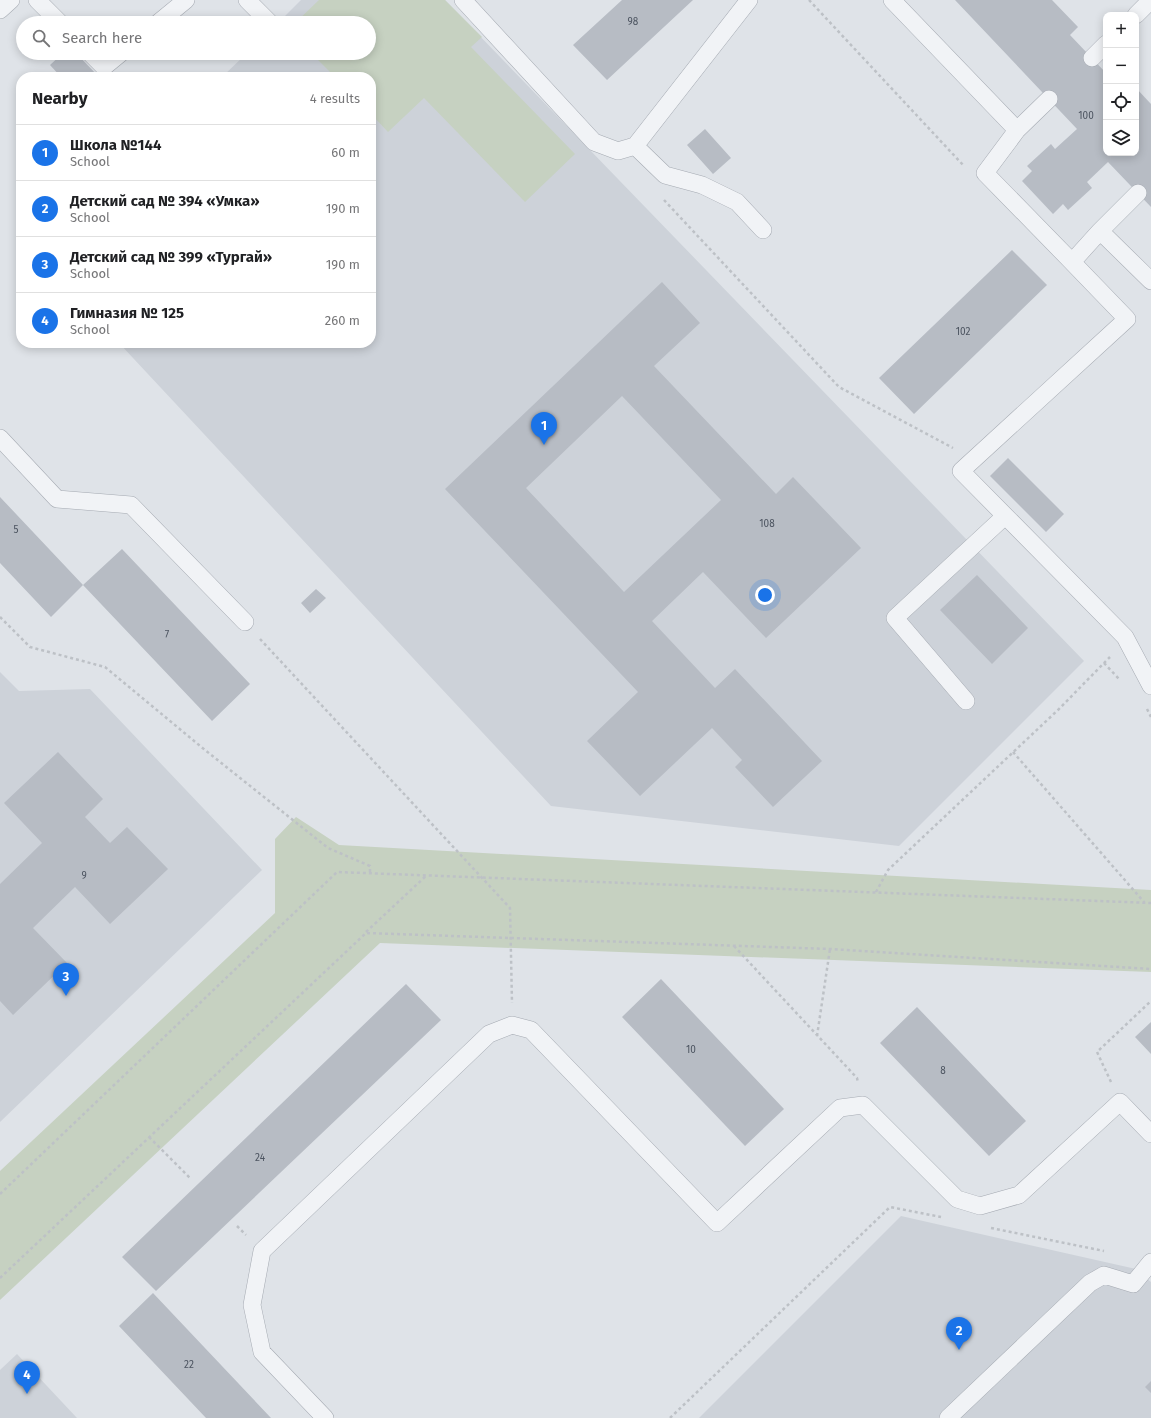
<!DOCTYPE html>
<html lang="en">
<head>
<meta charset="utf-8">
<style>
	:root { --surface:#fff; --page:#f2f2f2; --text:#202124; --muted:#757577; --line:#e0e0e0; --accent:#1a73e8 }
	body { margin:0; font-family:"Fira Sans",sans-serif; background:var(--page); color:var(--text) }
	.controls { position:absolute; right:12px; top:12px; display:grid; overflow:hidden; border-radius:8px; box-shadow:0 2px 10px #0003 }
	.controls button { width:36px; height:36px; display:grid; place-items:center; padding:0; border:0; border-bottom:1px solid var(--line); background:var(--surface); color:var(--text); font:20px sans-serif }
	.you { position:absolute; left:765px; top:595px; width:14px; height:14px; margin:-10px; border:3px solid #fff; border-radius:50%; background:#1a73e8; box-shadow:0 0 0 6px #1a73e833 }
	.badge { display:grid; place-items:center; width:26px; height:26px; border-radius:50%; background:var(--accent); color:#fff; font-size:13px; font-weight:700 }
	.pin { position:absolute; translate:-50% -33px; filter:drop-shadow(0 1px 2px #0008) }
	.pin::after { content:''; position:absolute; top:21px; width:14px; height:12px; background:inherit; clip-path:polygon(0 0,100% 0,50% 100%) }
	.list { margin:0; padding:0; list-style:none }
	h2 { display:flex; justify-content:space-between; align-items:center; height:52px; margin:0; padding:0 16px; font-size:17px }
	h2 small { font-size:13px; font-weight:400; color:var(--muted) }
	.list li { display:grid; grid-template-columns:26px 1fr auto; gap:12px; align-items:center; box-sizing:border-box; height:56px; padding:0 16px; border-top:1px solid var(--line) }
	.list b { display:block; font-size:15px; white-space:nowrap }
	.list p { margin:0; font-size:13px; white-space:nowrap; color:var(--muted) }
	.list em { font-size:13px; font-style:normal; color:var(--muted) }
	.icon { flex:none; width:22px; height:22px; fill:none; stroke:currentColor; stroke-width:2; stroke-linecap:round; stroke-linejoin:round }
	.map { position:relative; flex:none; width:1151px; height:1418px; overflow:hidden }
	.search { position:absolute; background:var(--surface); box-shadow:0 2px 10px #0003; left:16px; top:16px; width:360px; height:44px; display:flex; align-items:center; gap:10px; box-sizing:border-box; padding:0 14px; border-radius:22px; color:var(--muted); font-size:15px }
	.panel { position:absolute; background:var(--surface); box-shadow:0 2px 10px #0003; left:16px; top:72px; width:360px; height:276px; border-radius:16px }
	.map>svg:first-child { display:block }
	.built { fill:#cdd2d9 }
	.park { fill:#c6d1c1 }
	.building { fill:#b7bcc4; fill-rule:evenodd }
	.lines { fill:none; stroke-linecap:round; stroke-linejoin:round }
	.service-casing { stroke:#a5aab2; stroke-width:18 }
	.path { stroke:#bdc1c6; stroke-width:2.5; stroke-dasharray:3 3; stroke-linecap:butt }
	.service { stroke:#f1f3f6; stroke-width:17 }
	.labels { text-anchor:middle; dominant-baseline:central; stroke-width:3.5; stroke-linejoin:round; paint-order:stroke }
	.number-label { font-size:10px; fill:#4c5460 }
</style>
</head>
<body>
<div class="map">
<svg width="1151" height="1418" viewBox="0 0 1151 1418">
	<rect width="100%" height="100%" fill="#dfe3e8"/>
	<path class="built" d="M301,0h144l639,661 -185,185 -348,-40 -432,-463h252v-266h-149l25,-24h122v-30h-91z
		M0,672l19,19 71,-2 172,181 -262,252z
		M901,1216l235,53 15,13v136h-452z
		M17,1354l60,64h-77v-48z"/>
	<path class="park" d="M319,0h126l37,37 -11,10 104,107 -50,48 -101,-104 -36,34 -17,-18v-37h-36l-24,-24h58v-30h-74z
		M296,817l43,28 812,45v82l-771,-29 -380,357v-129l275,-258v-74z"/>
	<path class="building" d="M622,0h71l-86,80 -34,-35z
		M955,0h97l26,27 -8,8 36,38v80h30v-65l15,16v103l-43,-45 -21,20 5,6 -24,22 -5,-6 -10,10 -31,-33 10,-10 -5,-5 24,-22 4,5 22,-20z
		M63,53h13l23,24h-38l-11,-12z
		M705,129l26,29 -18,16 -26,-29z
		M1012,250l35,35 -133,129 -35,-36z
		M662,282l38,41 -46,43 122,128 17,-17 68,71 -95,90 -63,-66 -51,49 63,67 20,-19 87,92 -49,46 -38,-40 7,-7 -30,-32 -72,68 -53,-55 51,-49 -193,-203zM622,396l99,104 -97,92 -98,-104z
		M1008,458l56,56 -18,18 -56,-56z
		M0,497l83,88 -32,32 -51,-54z
		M122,549l128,135 -38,37 -129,-136z
		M977,575l51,53 -36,36 -52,-54z
		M316,589l10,9 -16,15 -9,-10z
		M58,752l45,47 -18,18 25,26 17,-16 41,42 -58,55 -35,-37 -42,41 34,35 -54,52 -13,-14v-117l42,-41 -38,-40z
		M661,979l123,130 -39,37 -123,-129z
		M406,984l35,36 -285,271 -34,-34z
		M917,1007l109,114 -37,35 -109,-113z
		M1151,1022v32l-16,-17z
		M153,1293l34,36 84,89h-65l-87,-92z
		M1151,1381v12l-6,-6z"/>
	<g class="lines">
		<g class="service-casing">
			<path id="service" d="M37,0l23,23
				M247,0l23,23
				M463,0l131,142 24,9 17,-5 114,-146
				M892,0l125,130 -32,43 87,89 28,-31 51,50
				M0,10l11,-10
				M1136,15l15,-15
				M158,23l28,-23
				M90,53l14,14 17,-14
				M1092,58l14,-14
				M1017,130l32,-31
				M635,146l30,29 37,10 35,17 26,28
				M1100,231l38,-38
				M1072,262l55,57 -166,152 164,166 26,49
				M0,438l57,61 74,6 114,117
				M966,701l-71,-83 110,-102
				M325,1418l-63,-66 -10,-47 10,-54 227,-217 23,-9 19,5 186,193 123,-115 23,-3 94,94 23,7 39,-11 101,-93 31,32
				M948,1418l142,-135 14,-8 29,9 18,-22"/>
		</g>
		<path class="path" d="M809,0l155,166
			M664,200l175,187 114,61
			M0,617l30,30 75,20 100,83 123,98 42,18v7
			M260,639l250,269 2,95
			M1104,663l16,17
			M1147,709l4,8
			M1013,752l131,150
			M876,892l12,-22 171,-161 45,-46 6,-6
			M366,932l61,-57
			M734,946l123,132 1,5
			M817,1036l13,-87
			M1111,1082l-14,-30 54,-51
			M149,1137l41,41
			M0,1194l337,-322 814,31
			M237,1226l9,9
			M991,1228l113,23
			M0,1278l366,-345 464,16 321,20
			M670,1418l220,-211 51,10"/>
		<use href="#service" class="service"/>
	</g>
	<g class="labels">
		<g class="number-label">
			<text x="633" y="22">98</text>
			<text x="1086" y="116">100</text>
			<text x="963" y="332">102</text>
			<text x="767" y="524">108</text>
			<text x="16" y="530">5</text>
			<text x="167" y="635">7</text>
			<text x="84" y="876">9</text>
			<text x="691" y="1050">10</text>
			<text x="943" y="1071">8</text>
			<text x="260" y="1158">24</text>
			<text x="189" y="1365">22</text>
		</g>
	</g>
</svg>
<div class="controls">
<button>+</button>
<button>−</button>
<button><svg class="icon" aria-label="locate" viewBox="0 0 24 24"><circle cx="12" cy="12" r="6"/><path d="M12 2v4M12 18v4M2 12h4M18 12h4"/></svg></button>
<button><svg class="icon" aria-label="layers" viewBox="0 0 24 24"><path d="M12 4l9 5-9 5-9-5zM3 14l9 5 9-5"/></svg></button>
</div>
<div class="you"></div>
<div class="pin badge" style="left:544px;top:445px">1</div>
<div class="pin badge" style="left:959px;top:1350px">2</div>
<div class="pin badge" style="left:66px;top:996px">3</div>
<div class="pin badge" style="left:27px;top:1394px">4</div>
<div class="search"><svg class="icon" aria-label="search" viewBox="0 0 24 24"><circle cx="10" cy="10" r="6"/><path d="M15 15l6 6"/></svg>Search here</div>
<section class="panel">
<h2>Nearby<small>4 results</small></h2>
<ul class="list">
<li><span class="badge">1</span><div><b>Школа №144</b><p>School</p></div><em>60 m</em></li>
<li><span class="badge">2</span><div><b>Детский сад № 394 «Умка»</b><p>School</p></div><em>190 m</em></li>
<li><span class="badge">3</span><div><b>Детский сад № 399 «Тургай»</b><p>School</p></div><em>190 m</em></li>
<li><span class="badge">4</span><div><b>Гимназия № 125</b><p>School</p></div><em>260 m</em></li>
</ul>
</section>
</div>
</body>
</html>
